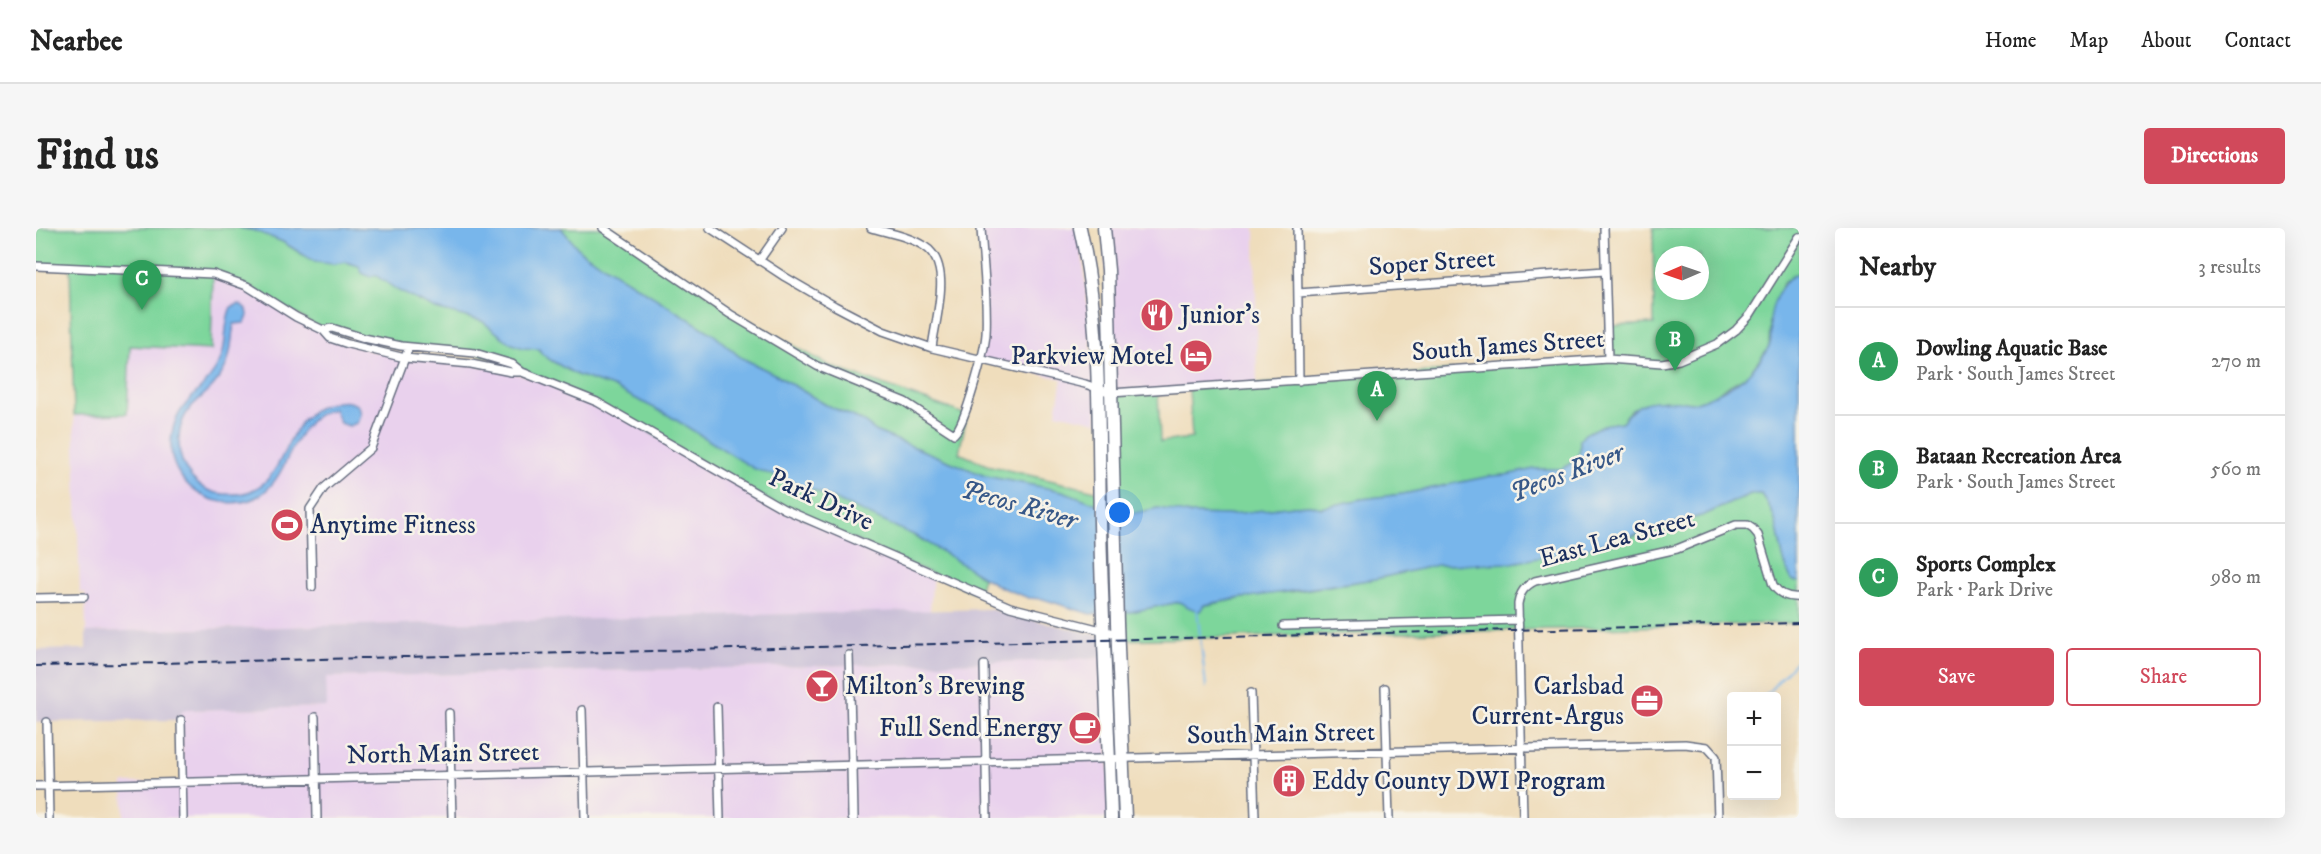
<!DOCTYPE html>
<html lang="en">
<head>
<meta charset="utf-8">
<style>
	:root { --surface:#fff; --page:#f6f6f6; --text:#222; --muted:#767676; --line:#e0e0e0; --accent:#d1495b }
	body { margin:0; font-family:"IM FELL DW Pica",serif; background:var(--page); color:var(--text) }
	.controls { position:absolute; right:18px; bottom:18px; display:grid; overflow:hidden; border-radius:6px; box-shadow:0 6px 24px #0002 }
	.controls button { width:54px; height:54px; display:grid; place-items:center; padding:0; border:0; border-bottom:2px solid var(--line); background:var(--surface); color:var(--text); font:30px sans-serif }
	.compass { position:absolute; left:1619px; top:18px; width:54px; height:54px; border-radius:50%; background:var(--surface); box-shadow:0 6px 24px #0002; rotate:268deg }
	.you { position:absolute; left:1084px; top:285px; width:21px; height:21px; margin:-15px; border:4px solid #fff; border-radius:50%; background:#1a73e8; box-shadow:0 0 0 9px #1a73e833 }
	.badge { display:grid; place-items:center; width:39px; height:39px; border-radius:50%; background:var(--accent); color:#fff; font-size:20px; font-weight:700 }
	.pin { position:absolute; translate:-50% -50px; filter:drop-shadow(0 2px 3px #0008) }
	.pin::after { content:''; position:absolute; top:32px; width:21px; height:18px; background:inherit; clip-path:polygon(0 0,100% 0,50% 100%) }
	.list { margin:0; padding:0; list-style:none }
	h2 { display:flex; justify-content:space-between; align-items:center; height:78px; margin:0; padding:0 24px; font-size:26px }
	h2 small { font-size:20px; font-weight:400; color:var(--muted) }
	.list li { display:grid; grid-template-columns:39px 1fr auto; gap:18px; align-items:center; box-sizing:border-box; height:108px; padding:0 24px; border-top:2px solid var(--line) }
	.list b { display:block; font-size:22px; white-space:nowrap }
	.list p { margin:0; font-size:20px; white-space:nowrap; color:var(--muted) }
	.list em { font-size:20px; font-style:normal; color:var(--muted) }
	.actions { display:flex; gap:12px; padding:18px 24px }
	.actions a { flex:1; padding:14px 0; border:2px solid var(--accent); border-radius:6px; text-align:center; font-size:21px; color:var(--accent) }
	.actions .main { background:var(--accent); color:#fff }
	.map { position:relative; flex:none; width:1763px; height:590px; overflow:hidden; border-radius:6px }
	header { display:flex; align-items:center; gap:36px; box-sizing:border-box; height:84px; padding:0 30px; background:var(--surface); border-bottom:2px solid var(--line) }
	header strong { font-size:28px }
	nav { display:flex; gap:33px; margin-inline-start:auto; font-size:21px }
	.intro { display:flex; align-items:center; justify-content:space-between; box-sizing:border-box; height:144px; padding:0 36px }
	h1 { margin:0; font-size:42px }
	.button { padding:15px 27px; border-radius:6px; background:var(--accent); color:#fff; font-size:21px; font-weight:700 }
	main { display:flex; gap:36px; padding:0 36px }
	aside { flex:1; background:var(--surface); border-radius:6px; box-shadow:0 6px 24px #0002 }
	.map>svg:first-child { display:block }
	.built { fill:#e9d1ed }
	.industrial { fill:#c9bfd7 }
	.green { fill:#7dd69b; stroke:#4c827c; stroke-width:1.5; fill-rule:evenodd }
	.water { fill:#78b6eb; stroke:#4a72a4; stroke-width:1.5 }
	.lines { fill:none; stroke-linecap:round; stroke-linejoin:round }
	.stream { stroke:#78b6eb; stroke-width:2 }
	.street-casing { stroke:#656c7f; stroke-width:10 }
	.secondary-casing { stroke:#656c7f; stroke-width:12 }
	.highway-casing { stroke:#656c7f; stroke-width:15 }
	.street { stroke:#fff; stroke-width:7 }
	.secondary { stroke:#fff; stroke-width:9 }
	.highway { stroke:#fff; stroke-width:12 }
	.rail { stroke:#1b2f5e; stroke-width:2; stroke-dasharray:9 4.5; stroke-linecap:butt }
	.labels { text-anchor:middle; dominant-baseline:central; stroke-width:5; stroke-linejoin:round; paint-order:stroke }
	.street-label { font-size:26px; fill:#1b2f5e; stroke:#f7f3e8 }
	.poi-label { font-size:26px; fill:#1b2f5e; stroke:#f7f3e8; text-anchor:start }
	.water-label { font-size:27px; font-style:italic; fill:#375888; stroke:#f7f3e8 }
</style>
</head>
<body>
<header>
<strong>Nearbee</strong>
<nav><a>Home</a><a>Map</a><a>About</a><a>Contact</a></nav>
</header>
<div class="intro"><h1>Find us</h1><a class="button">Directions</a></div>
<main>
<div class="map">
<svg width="1763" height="590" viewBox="0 0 1763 590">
	<rect width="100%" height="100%" fill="#f7f3e8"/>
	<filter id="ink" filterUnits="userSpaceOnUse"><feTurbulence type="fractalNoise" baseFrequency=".0167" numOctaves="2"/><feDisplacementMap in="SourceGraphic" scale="12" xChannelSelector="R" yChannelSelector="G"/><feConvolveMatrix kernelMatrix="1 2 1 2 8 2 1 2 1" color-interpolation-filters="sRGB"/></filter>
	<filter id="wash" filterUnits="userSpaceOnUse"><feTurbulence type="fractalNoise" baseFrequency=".008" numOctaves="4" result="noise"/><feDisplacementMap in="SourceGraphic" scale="24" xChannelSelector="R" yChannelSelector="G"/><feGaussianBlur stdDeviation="1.35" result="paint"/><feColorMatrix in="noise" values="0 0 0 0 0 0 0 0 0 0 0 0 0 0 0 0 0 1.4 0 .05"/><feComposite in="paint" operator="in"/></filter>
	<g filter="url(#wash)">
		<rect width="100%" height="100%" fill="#efddbc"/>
		<path class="built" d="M945,0h99l18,194 -42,-9 6,-34 -82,-19 6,-25z
			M1068,0h151l2,156 -146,9z
			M177,46l16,4 101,60 41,13 123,17 58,15 381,190 -3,38 -844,21 -1,-39h-5l-6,-178 53,-1 3,-68z
			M1068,429l7,161h-987l-1,-35 60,-1 -2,-72 145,-3v-30l709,-16z"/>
		<path class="industrial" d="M953,381l113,27 2,21 -69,4 -709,16 1,30 -145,3 -1,10 -145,2v-72l50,-1v-17z"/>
		<path class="green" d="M0,0h203l17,3 27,11 25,16 25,6 13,-2 14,4 61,36 15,7 46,12 28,22 29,6 3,5 10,7 25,14 36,12 56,28 85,53 62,23 87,38 56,32 24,17 -5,16 -194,-85 -171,-98 -101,-47 -37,-11 -66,-6 -86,-17 -70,-41 -40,-14 -2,75 -81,-4 -3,68 -53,1 -4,-147 -34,-2z
			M525,0h50l121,83 98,55 137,49 -8,38 28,12 125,30 -1,-102 47,-2 2,51 32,-4 -3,-49 419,-30 -1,-33 47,-2 -1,-96h146v48l-4,-2 -12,9 -13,39 -1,25 -21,28 -27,15 -4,5 -23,8 -30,-3 -22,4 -12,7 -8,11 -19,3 -18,9 -5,6v12l-7,10 -11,7h-27l-29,6 -15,1 -88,18 -41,5 -41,9 -11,-3 -16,1 -68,9 -36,-1 -33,-6 -25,6h-9l-61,-23 -77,-15 -108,-44 -16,-12 -35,-15 -50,-30 -36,-18 -27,-23 -133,-83zM1628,27h36v36h-36z
			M1715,266h10c5,8 12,17 14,26 6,20 6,41 17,60l7,2v41l-682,17 -1,-27 14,-1 50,-10 12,6 72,-14 27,-2 84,-13 62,-14 75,-2 98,-20 94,-28z"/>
		<path class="water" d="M203,0h322l19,23 133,83 27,23 36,18 50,30 35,15 16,12 108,44 77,15 61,23h9l26,-6 32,6 36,1 68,-9 16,-1 11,3 41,-9 41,-5 88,-18 15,-1 29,-6h27l11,-7 7,-10v-12l5,-6 18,-9 19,-3c16,-22 31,-23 57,-21 4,0 9,3 13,2 14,-3 45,-18 56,-29 5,-4 20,-24 22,-30 2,-7 0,-15 0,-23 2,-20 9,-35 25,-47l4,2v306l-7,-2c-11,-19 -11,-40 -17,-60 -2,-9 -9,-18 -14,-26h-11l-46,21 -124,35 -68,13 -75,2 -62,14 -147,21 -24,5 -4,6c-8,-1 -14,-5 -21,-9l-49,10 -40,2 -47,-15 -14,-1 -31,-12 -80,-49 -102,-46 -63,-23 -85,-53 -55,-28 -36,-12 -25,-14 -10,-7 -3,-5 -16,-1 -13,-5 -28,-22 -46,-12 -37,-18 -24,-16 -5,2 -8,-4 -3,-7 -13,-4 -13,2 -18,-2 -32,-20 -27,-11z
			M203,76c9,4 12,11 5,19l-10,1c-3,15 -2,30 -9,44 -8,17 -21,26 -33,38 -18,20 -17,52 0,72 8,9 20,15 32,16 71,7 50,-83 112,-92 9,-1 15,-1 22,4l2,8 -3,9 -8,3 -9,-3 -6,-14c-55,10 -38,103 -112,93 -19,-3 -34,-14 -44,-30 -5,-8 -7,-17 -7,-26 0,-45 33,-50 49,-85 8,-17 3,-37 11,-54z"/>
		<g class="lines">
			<path class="stream" d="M1161,381l9,78
				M1728,469l35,-39"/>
		</g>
	</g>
	<g filter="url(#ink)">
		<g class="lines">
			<g class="street-casing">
				<path id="street" d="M567,0l127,86 87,52 88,36 49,32c11,-9 31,-84 32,-100 2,-35 -3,-71 -5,-106
					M674,0l75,49 50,29 48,25 49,17 153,36 26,9 497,-34 54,4 17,-3 38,-16 19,-14 14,-15 49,-78
					M835,0c18,5 37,8 53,18 30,18 11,73 8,102
					M1261,0l2,153
					M1568,0l4,131
					M723,33l23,-33
					M0,38l177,8 34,12 49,31 27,13 7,8 18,6 57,14 66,6 40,8h11
					M1262,65l307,-22
					M287,102l9,-2 32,10 37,8 74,7 37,11 10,8 75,30 187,107 226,98 107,27
					M276,359l-2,-78 14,-21 47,-40 38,-101
					M0,370l48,-1
					M1247,398l236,-6
					M813,427l3,111
					M948,437l3,153
					M1349,460l4,130
					M1215,465l4,125
					M681,479l3,111
					M546,482l3,108
					M413,485l3,105
					M279,489l2,101
					M145,492l2,98
					M11,494l2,96
					M0,558l1649,-42 22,3 9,10 2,61
					M1487,590l-5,-214c2,-12 7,-18 17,-23l142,-32 59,-24h11l6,4 5,6 15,50c6,9 15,13 26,12"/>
			</g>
			<g class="secondary-casing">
				<path id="secondary" d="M816,538l1,52"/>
			</g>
			<g class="highway-casing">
				<path id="highway" d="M1044,0c22,96 18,197 20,295 2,98 8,196 11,295
					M1068,0l4,42 9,353 8,195"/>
			</g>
			<use href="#street" class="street"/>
			<use href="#secondary" class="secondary"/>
			<use href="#highway" class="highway"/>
			<path class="rail" d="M0,438l1763,-43"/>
		</g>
	</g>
	<defs>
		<g id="restaurant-disc" transform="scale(1.725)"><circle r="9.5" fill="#d1495b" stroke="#f7f3e8"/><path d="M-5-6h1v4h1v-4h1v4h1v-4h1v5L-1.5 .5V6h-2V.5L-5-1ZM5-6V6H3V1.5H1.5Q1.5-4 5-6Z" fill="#fff"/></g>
		<g id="hotel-disc" transform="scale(1.725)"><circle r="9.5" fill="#d1495b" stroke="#f7f3e8"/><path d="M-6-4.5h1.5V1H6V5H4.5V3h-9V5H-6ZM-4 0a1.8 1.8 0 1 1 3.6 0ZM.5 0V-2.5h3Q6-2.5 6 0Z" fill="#fff"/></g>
		<g id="stadium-disc" transform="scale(1.725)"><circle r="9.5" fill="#d1495b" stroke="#f7f3e8"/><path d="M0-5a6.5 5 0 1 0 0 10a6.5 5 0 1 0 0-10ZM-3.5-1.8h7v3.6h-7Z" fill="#fff"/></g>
		<g id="bar-disc" transform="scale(1.725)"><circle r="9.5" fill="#d1495b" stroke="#f7f3e8"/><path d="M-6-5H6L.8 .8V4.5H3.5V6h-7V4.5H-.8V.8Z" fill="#fff"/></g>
		<g id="office-disc" transform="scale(1.725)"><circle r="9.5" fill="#d1495b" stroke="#f7f3e8"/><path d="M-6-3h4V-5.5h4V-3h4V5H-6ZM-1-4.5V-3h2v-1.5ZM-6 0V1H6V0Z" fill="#fff"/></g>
		<g id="cafe-disc" transform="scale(1.725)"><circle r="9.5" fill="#d1495b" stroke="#f7f3e8"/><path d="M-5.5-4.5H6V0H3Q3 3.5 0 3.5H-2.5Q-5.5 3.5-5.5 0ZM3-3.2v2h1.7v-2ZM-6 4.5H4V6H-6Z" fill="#fff"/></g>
		<g id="building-disc" transform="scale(1.725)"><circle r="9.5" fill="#d1495b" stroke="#f7f3e8"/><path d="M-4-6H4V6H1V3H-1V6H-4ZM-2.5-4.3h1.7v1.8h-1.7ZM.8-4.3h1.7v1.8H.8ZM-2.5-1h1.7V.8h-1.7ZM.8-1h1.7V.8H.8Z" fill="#fff"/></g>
	</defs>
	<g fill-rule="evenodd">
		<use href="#restaurant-disc" x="1121" y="87"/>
		<use href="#hotel-disc" x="1160" y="128"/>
		<use href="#stadium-disc" x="251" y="297"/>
		<use href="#bar-disc" x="786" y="458"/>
		<use href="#office-disc" x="1611" y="473"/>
		<use href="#cafe-disc" x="1049" y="500"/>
		<use href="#building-disc" x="1253" y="553"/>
	</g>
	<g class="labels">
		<g class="street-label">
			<text transform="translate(1396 35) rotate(-4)">Soper Street</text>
			<text transform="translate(1472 118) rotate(-4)">South James Street</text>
			<text transform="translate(785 272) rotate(25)">Park Drive</text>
			<text transform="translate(1581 311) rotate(-15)">East Lea Street</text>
			<text transform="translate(1245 506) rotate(-1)">South Main Street</text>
			<text transform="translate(407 526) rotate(-1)">North Main Street</text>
		</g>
		<g class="poi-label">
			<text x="1144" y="87">Junior's</text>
			<text x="1137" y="128" text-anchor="end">Parkview Motel</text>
			<text x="274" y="297">Anytime Fitness</text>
			<text x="809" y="458">Milton's Brewing</text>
			<text x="1588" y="458" text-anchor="end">Carlsbad<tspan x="1588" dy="30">Current-Argus</tspan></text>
			<text x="1026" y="500" text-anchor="end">Full Send Energy</text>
			<text x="1276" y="553">Eddy County DWI Program</text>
		</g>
		<g class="water-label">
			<text transform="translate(1531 245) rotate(-21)">Pecos River</text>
			<text transform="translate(983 277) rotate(16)">Pecos River</text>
		</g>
	</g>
</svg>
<div class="controls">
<button>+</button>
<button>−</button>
</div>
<svg class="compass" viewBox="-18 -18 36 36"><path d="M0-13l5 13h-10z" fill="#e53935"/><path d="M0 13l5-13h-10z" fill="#767676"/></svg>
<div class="you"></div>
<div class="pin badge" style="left:1341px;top:193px;background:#2e9e5b">A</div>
<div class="pin badge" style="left:1639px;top:143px;background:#2e9e5b">B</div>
<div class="pin badge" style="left:106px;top:82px;background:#2e9e5b">C</div>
</div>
<aside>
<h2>Nearby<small>3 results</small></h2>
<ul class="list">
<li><span class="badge" style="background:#2e9e5b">A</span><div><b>Dowling Aquatic Base</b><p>Park · South James Street</p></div><em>270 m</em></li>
<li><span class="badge" style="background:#2e9e5b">B</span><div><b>Bataan Recreation Area</b><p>Park · South James Street</p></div><em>560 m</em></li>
<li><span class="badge" style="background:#2e9e5b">C</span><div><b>Sports Complex</b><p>Park · Park Drive</p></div><em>980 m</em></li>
</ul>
<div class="actions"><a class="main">Save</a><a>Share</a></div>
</aside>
</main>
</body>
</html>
